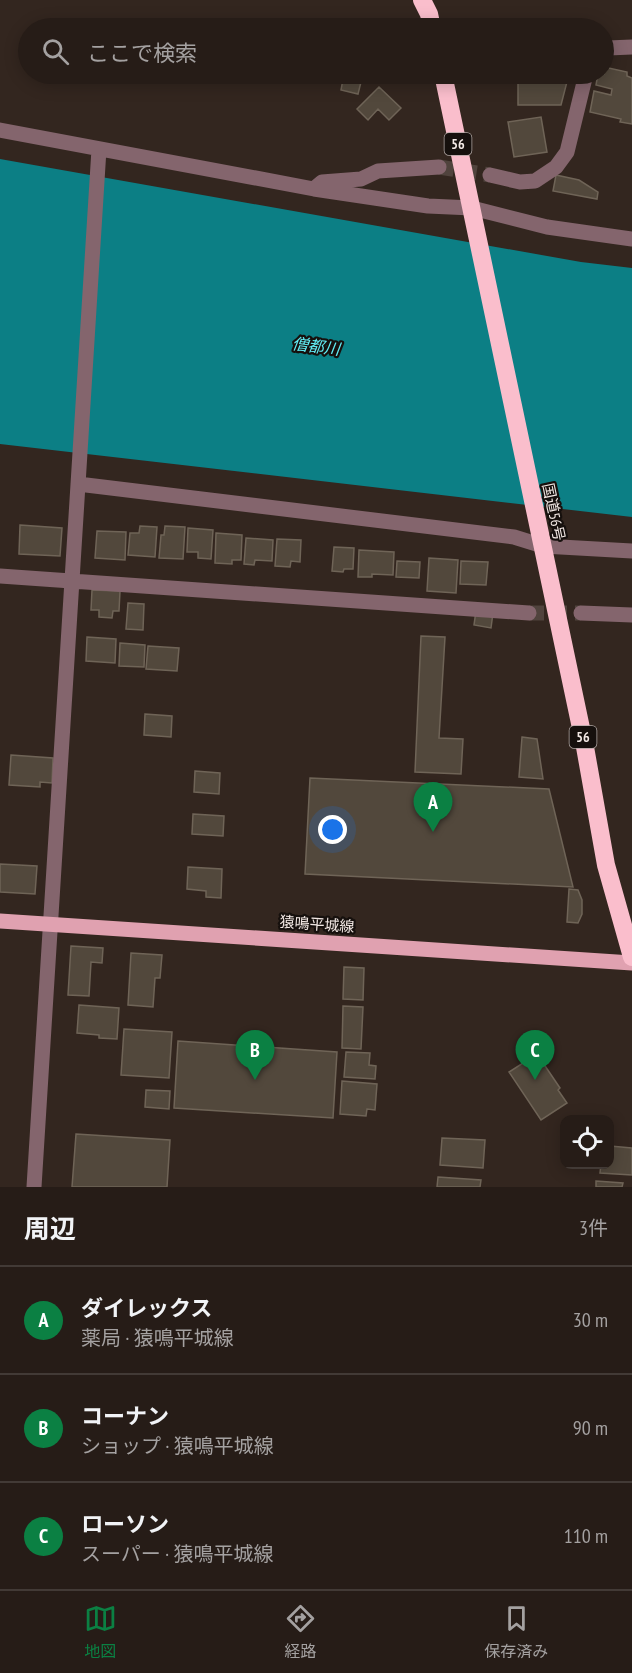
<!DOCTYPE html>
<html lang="ja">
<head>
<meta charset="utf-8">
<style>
	:root { --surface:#261c17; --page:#2e2520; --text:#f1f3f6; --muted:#a4a1a1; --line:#423a36; --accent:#0b8043 }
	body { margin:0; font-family:"PT Sans Narrow","Noto Sans JP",sans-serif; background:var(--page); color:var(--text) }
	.controls { position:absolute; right:18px; bottom:18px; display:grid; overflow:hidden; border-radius:12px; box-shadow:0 3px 15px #0003 }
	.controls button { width:54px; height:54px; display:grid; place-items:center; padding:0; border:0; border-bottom:2px solid var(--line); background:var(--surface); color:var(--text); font:30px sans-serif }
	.you { position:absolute; left:333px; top:830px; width:21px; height:21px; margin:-15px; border:4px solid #fff; border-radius:50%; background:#1a73e8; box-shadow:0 0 0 9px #1a73e833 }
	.badge { display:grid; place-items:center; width:39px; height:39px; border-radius:50%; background:var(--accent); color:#fff; font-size:20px; font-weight:700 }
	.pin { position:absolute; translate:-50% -50px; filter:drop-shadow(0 2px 3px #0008) }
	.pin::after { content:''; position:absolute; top:32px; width:21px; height:18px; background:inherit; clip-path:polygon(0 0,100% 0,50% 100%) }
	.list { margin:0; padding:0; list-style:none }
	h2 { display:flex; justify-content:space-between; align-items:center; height:78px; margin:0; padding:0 24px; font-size:26px }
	h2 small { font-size:20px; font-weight:400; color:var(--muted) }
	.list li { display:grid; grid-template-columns:39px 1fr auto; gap:18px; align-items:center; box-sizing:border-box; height:108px; padding:0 24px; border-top:2px solid var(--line) }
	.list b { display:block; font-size:22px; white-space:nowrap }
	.list p { margin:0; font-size:20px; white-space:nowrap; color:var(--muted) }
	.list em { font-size:20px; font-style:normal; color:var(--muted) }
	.icon { flex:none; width:33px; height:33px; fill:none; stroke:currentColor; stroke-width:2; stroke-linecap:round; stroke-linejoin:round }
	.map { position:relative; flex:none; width:632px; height:1187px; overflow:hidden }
	.search { position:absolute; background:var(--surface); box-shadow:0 3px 15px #0003; left:18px; right:18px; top:18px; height:66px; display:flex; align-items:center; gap:15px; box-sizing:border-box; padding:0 21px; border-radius:33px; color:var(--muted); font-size:22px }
	.sheet { height:402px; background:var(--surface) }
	nav { display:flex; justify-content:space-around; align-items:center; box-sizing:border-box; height:84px; border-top:2px solid var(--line); background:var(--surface); font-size:16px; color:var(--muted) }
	nav a { display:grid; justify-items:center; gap:3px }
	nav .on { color:var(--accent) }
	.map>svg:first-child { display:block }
	.water { fill:#0c7f85 }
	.building { fill:#52483c; stroke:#6f6457; stroke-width:1.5 }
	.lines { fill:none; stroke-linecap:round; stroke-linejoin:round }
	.minor-tunnel { stroke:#50433d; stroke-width:15; stroke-dasharray:15 8; stroke-linecap:butt }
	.minor { stroke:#84656d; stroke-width:15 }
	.major { stroke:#e0a1b0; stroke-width:15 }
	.highway { stroke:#fabecc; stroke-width:18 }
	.labels { text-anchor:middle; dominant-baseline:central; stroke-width:4.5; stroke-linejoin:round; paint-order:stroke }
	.shield { fill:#16100d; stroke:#b0a7a4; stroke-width:1.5 }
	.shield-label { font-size:14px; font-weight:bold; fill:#f2e8e4 }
	.street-label { font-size:15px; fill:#f2e8e4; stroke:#16100d }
	.water-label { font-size:16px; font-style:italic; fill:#61edf5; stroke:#16100d }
</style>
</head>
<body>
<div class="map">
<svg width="632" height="1187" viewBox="0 0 632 1187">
	<rect width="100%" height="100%" fill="#33261f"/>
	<path class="water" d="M0,159l581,103 51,6v249l-632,-73z"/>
	<path class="building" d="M604,67l23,5v4l5,2v46l-12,-2 1,-3 -31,-7 4,-21 17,4 1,-6 -16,-4 2,-11h6z
		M344,74h19l-5,20 -17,-4z
		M501,74h68l-8,31h-43v-31z
		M379,87l22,21 -12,12 -11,-11 -10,11 -11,-11z
		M541,117l6,35 -33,5 -6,-35z
		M556,175l23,5 19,12 -1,7 -44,-8z
		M20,525l42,3 -2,28 -41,-2z
		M140,526l17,1 -2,30 -27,-2 2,-22h9z
		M165,526l20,1 -2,32 -24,-1 2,-23h3z
		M188,528l25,2 -2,29 -13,-1v-6h-11z
		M97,531l29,1 -1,28 -30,-2z
		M216,533l26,2 -1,25h-9v4l-17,-1z
		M246,538l27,2 -1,21 -17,-1 -1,5 -10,-1z
		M277,539l24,1 -1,22 -9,-1 -1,6 -15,-1z
		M334,547l20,1 -1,21h-9l-1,3 -11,-1z
		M359,550l35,2 -1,23 -21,-1v3h-14z
		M429,558l29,2 -2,33 -29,-2z
		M397,561l23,1 -1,16 -23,-1z
		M461,561l27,1 -2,23 -26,-1z
		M92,590l28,1 -1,20h-6l-1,7 -13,-1v-7h-8z
		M128,603l16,1 -1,26 -17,-1z
		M476,611l17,2 -2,15 -17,-3z
		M421,636l24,1 -6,101 24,1 -2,35 -46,-2z
		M87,637l29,2 -1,24 -29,-2z
		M120,643l25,2 -1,22 -25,-1z
		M148,646l31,2 -2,23 -31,-2z
		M145,714l27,2 -1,21 -27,-2z
		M522,737l15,2 6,40 -24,-2z
		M11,755l42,3 -1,25 -12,-1v5l-31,-2z
		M195,771l25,2 -1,21 -25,-2z
		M310,778l239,11 24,98 -268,-13z
		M193,814l31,2 -1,20 -31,-2z
		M0,864l37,2 -2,28 -35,-2z
		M188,867l34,2 -1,29 -15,-1v-6l-19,-2z
		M569,889l9,1 4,10v14l-4,9 -11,-1z
		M71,946l32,2 -1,15 -11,-1 -2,34 -21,-1z
		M131,953l31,2 -2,23h-5l-2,29 -25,-2z
		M344,967l20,1 -1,32 -20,-1z
		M79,1005l40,3 -2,31 -18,-1v-3l-22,-2z
		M343,1006l20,1 -2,42 -19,-1z
		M124,1029l48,3 -3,46 -48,-3z
		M178,1041l159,11 -4,66 -159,-10z
		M346,1052l24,1 -1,12 7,1 -1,13 -31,-2z
		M537,1054l23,34 -2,2 9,13 -26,17 -32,-48z
		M342,1081l35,3 -2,26 -8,-1 -1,7 -26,-2z
		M146,1090l24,1 -1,18 -24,-2z
		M76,1134l94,6 -3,47h-95z
		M442,1138l43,2 -2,28 -43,-3z
		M610,1146l22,2v27l-32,-2 1,-9h9z
		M438,1177l43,3 -1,7h-43z
		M596,1181l27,2 -1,4h-26z"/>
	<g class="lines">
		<path class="minor-tunnel" d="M439,167l51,8
			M529,613h52"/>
		<path class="minor" d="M604,50l4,-2 24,-1
			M0,130l314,59 114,17 44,2 75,19 85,12
			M490,175l30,7 15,-1 21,-14 11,-15 19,-78
			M316,187l6,-5 39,-3 17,-8 61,-4
			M78,484l436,53 29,9 89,5
			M0,576l529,37
			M581,613l51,2
			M34,1187l65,-1038"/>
		<path class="major" d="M0,921l632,42"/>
		<path class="highway" d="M422,0l7,14 3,14
			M443,74l142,673 21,118 26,92"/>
	</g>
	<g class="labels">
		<g class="shield">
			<rect x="444.5" y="133" width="27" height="22" rx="4.5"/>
			<rect x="569.5" y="726" width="27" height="22" rx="4.5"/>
		</g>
		<g class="shield-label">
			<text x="458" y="144">56</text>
			<text x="583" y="737">56</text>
		</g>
		<g class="street-label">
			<text transform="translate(554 512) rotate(78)">国道56号</text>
			<text transform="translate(317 924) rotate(4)">猿鳴平城線</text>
		</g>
		<g class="water-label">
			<text transform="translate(316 346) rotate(7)">僧都川</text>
		</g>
	</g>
</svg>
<div class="controls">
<button><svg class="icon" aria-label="locate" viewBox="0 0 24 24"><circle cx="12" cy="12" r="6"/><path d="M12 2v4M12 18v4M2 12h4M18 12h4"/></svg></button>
</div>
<div class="you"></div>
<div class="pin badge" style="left:433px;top:832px">A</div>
<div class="pin badge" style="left:255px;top:1080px">B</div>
<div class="pin badge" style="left:535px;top:1080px">C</div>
<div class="search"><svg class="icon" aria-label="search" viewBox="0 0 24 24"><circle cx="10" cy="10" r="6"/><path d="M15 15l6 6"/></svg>ここで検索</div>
</div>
<section class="sheet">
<h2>周辺<small>3件</small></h2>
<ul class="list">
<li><span class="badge">A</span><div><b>ダイレックス</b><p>薬局 · 猿鳴平城線</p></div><em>30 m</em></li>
<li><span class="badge">B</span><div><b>コーナン</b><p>ショップ · 猿鳴平城線</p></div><em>90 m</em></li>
<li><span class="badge">C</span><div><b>ローソン</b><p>スーパー · 猿鳴平城線</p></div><em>110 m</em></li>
</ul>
</section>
<nav>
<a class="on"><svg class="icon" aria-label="map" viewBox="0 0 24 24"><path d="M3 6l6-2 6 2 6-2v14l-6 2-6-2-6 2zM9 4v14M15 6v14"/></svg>地図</a>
<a><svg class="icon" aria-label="directions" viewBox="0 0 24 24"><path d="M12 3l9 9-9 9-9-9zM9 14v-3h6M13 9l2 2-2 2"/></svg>経路</a>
<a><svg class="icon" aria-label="saved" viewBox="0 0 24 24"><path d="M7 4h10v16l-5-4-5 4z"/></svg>保存済み</a>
</nav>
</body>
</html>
